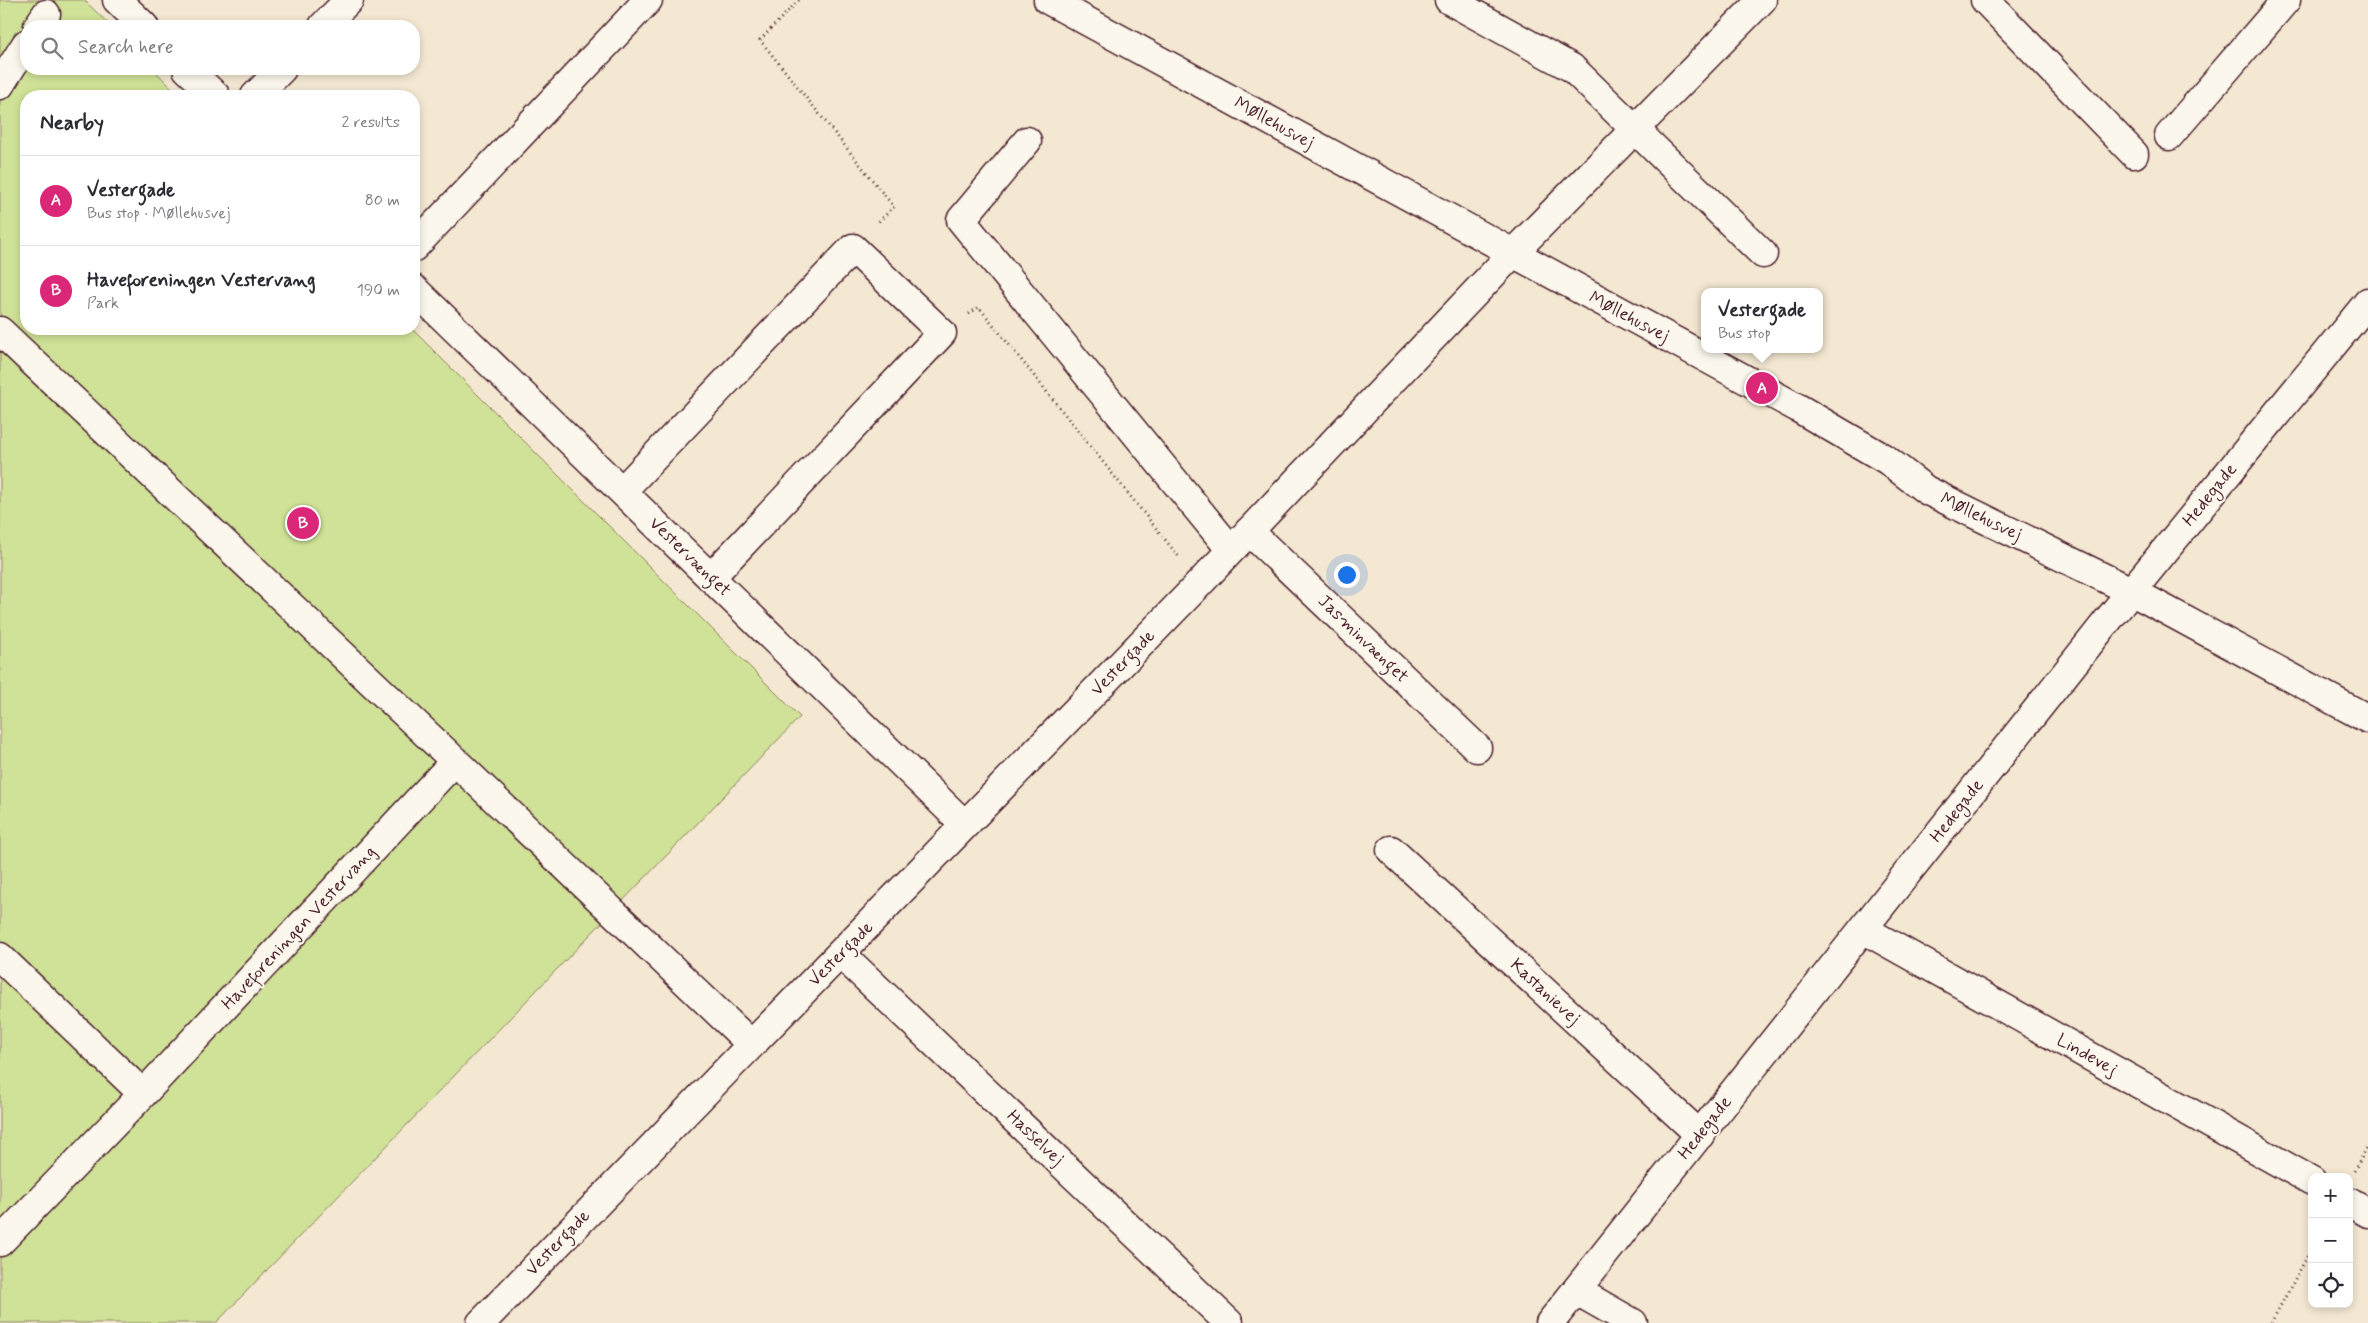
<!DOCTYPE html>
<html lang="en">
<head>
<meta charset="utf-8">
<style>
	:root { --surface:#fff; --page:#f2f2f3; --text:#2b2b33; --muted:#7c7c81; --line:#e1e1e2; --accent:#db2777 }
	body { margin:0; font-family:Mynerve,sans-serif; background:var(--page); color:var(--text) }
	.controls { position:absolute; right:15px; bottom:15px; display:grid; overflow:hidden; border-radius:10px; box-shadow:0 2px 8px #0003 }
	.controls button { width:45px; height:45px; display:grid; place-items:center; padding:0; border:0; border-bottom:1px solid var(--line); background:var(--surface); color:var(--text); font:25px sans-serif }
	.you { position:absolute; left:1346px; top:574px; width:18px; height:18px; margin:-12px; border:4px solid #fff; border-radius:50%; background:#1a73e8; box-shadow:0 0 0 8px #1a73e833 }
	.badge { display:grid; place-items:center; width:32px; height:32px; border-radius:50%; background:var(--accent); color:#fff; font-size:16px; font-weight:700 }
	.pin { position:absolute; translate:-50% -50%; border:2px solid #fff; box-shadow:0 1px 5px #0006 }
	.popup { position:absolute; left:1701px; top:288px; width:122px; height:65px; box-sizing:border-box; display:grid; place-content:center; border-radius:10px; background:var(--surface); filter:drop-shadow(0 1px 4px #0005); font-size:16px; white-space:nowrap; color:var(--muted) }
	.popup b { font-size:19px; color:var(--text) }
	.popup::after { content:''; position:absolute; left:50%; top:100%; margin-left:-10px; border:10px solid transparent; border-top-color:var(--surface) }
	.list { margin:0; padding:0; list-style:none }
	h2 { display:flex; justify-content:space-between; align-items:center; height:65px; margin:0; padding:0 20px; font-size:21px }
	h2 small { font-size:16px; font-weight:400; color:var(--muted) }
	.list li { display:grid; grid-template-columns:32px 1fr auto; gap:15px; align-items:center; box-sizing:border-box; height:90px; padding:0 20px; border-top:1px solid var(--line) }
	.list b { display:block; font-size:19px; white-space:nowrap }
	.list p { margin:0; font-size:16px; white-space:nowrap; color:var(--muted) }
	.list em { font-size:16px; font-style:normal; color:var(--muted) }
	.icon { flex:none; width:28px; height:28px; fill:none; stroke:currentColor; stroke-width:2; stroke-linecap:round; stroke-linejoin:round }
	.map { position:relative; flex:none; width:2368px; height:1323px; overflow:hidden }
	.search { position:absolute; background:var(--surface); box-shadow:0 2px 8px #0003; left:20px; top:20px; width:400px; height:55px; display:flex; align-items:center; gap:12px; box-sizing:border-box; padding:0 18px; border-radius:20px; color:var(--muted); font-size:19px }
	.panel { position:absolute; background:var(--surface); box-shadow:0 2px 8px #0003; left:20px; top:90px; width:400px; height:245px; border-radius:20px }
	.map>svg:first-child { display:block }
	.green { fill:#d0e297; stroke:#8d8061 }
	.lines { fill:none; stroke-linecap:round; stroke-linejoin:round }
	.minor-casing { stroke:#4a1f2b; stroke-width:31 }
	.path { stroke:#4a1f2b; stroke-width:3; stroke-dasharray:1 4; stroke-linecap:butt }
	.minor { stroke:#fbf7ec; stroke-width:28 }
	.labels { text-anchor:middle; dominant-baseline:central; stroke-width:4; stroke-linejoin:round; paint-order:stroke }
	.street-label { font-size:18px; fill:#4a1f2b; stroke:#fbf7ec }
</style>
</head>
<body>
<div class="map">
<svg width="2368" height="1323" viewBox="0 0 2368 1323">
	<rect width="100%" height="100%" fill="#f4e8d2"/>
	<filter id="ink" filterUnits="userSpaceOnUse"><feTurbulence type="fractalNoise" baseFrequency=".02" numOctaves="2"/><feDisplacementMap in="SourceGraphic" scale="10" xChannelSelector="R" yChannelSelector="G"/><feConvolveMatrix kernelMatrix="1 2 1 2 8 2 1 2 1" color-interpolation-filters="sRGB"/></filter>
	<g filter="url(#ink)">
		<path class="green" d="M0,0h84l27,26h-85v43h127l27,27h-154v233h386l388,388 -584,606h-216z"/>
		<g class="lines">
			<g class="minor-casing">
				<path id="minor" d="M117,0l27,26
					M1048,0l750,408 89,52 39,30 205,101 237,128
					M1449,0l123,68 191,186
					M1985,0l149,154
					M38,26l8,-12
					M323,26l26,-26
					M187,69l29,27
					M0,85l26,-41
					M255,96l27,-27
					M2169,136l117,-136
					M1027,141l-66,79 270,330
					M414,247l234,-247
					M414,289l551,536
					M0,331l455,430 296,283
					M622,491l231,-243 89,85 -231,244
					M1249,531l228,217
					M1391,850l309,285
					M1863,929l449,252
					M841,954l388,369
					M0,957l143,137
					M2349,1202l19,11
					M0,1242l143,-148 312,-333
					M1577,1291l56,32
					M481,1323l719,-740 312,-329 250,-254
					M1550,1323l558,-703 260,-318"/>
			</g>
			<path class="path" d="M799,0l-39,40 134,167 -18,17
				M969,314l10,-7 200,250
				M2354,1171l14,-25
				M2271,1323l41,-75"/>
			<use href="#minor" class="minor"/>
		</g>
	</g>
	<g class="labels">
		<g class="street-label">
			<text transform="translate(1274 123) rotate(29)">Møllehusvej</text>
			<text transform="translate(1629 317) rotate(28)">Møllehusvej</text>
			<text transform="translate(2210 495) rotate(-51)">Hedegade</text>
			<text transform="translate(1981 517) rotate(26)">Møllehusvej</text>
			<text transform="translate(690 557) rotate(44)">Vestervænget</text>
			<text transform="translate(1363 639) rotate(44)">Jasminvænget</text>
			<text transform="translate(1123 663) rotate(-46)">Vestergade</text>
			<text transform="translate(1957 811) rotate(-52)">Hedegade</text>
			<text transform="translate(299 928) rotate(-47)">Haveforeningen Vestervang</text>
			<text transform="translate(841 954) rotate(-45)">Vestergade</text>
			<text transform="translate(1545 992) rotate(43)">Kastanievej</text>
			<text transform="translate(2087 1055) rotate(29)">Lindevej</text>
			<text transform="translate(1705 1128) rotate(-52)">Hedegade</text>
			<text transform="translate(1035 1138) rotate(44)">Hasselvej</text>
			<text transform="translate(558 1243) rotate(-46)">Vestergade</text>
		</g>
	</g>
</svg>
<div class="controls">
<button>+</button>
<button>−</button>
<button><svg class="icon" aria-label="locate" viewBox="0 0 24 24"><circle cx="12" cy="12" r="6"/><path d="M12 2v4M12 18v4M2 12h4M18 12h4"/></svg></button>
</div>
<div class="you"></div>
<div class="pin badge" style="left:1762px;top:388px">A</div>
<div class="popup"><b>Vestergade</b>Bus stop</div>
<div class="pin badge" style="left:303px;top:523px">B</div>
<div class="search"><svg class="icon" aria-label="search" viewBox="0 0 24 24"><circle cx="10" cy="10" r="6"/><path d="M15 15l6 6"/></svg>Search here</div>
<section class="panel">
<h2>Nearby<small>2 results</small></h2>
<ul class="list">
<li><span class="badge">A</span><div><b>Vestergade</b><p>Bus stop · Møllehusvej</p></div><em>80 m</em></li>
<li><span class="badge">B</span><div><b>Haveforeningen Vestervang</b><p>Park</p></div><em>190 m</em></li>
</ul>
</section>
</div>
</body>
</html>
